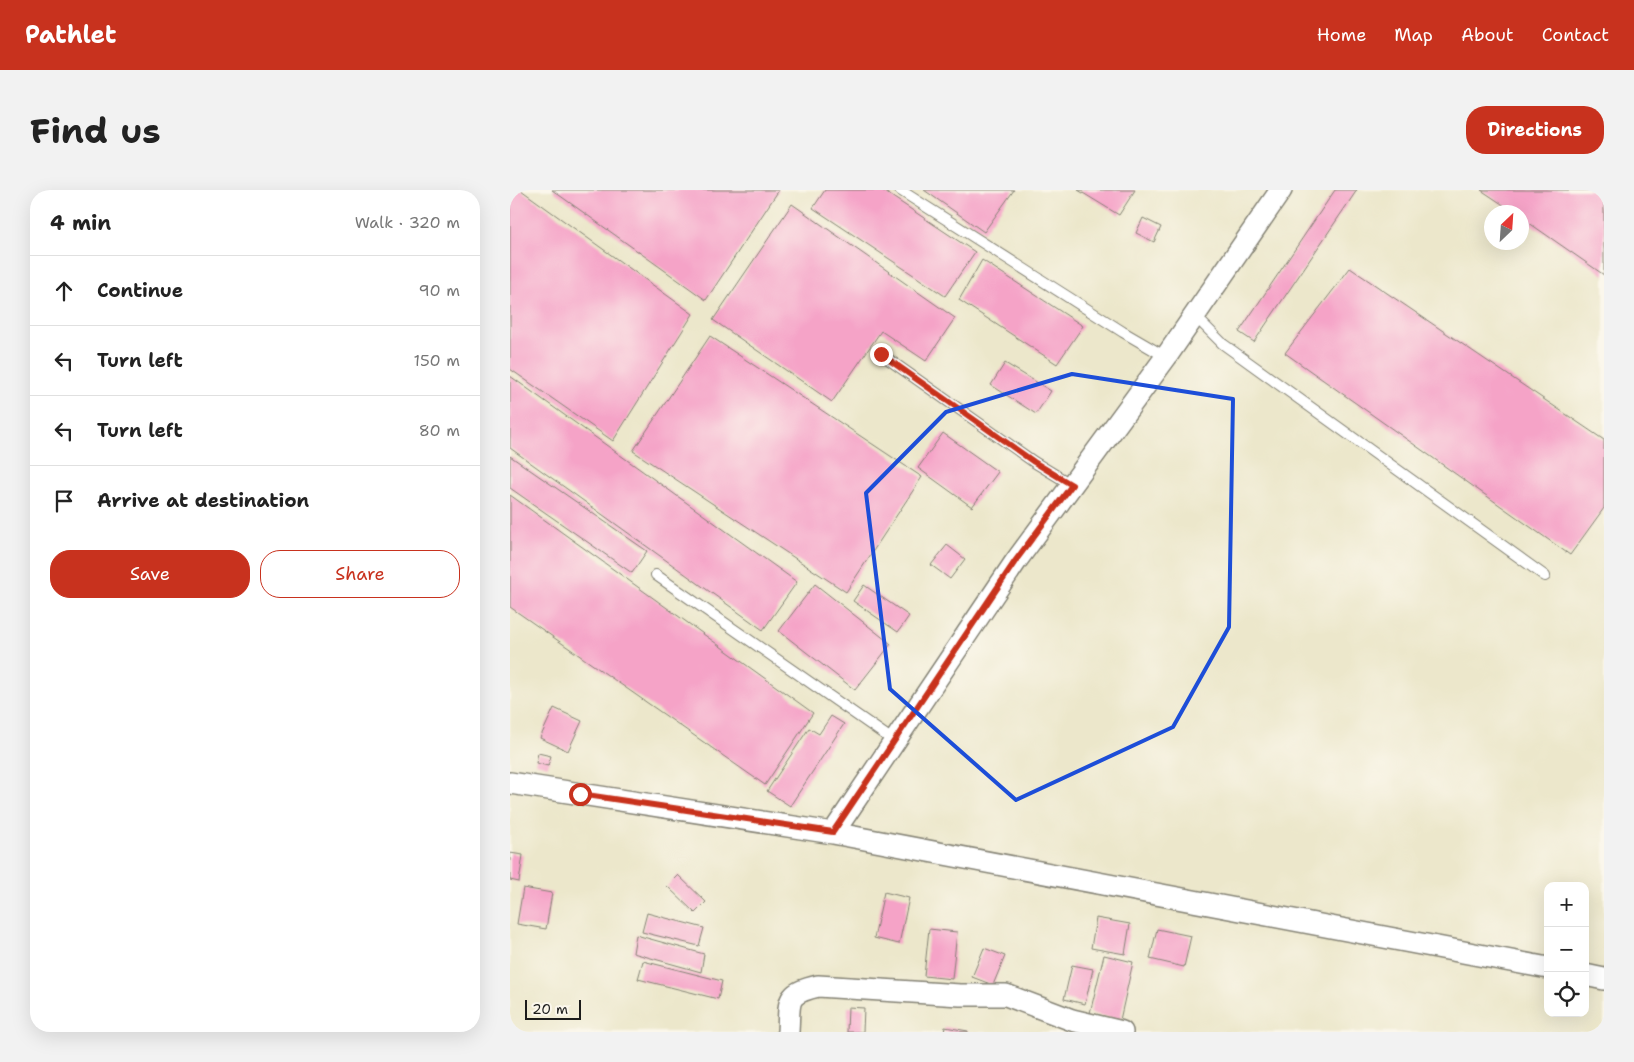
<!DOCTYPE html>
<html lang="en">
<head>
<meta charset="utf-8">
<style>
	:root { --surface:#fff; --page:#f2f2f2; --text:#222; --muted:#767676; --line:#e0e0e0; --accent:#c8321e }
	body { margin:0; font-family:"Shantell Sans",sans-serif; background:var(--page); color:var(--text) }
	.controls { position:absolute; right:15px; bottom:15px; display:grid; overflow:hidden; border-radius:10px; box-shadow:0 5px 20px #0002 }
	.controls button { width:45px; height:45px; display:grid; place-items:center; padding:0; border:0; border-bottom:1px solid var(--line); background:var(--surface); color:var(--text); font:25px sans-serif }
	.compass { position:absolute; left:974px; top:15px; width:45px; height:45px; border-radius:50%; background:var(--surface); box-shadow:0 5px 20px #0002; rotate:25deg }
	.scale { position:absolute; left:15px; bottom:12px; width:56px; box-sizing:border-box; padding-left:5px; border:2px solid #1c1c1c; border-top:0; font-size:14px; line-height:18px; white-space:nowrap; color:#1c1c1c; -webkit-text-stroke:4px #fbf7ec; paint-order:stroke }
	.stop { position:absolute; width:15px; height:15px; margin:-11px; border:4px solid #c8321e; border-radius:50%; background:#fff }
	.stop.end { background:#c8321e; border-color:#fff; box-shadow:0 1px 5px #0008 }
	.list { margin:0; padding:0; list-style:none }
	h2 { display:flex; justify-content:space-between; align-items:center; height:65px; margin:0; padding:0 20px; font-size:21px }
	h2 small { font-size:16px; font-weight:400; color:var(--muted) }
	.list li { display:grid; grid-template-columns:32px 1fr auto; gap:15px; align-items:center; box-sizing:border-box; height:70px; padding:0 20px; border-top:1px solid var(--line) }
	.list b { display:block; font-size:19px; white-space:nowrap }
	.list em { font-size:16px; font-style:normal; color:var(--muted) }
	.actions { display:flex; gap:10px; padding:15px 20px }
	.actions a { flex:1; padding:11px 0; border:1px solid var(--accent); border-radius:20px; text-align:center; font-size:18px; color:var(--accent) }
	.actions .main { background:var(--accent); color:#fff }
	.icon { flex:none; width:28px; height:28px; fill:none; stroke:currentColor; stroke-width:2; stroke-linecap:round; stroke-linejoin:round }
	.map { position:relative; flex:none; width:1094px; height:842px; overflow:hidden; border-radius:20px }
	header { display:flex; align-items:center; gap:30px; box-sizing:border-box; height:70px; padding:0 25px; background:var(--accent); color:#fff }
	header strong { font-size:24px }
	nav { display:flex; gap:28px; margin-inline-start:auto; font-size:18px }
	.intro { display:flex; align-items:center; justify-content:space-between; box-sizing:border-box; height:120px; padding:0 30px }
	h1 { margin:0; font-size:35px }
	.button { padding:12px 22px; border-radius:20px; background:var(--accent); color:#fff; font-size:18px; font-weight:700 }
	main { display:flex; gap:30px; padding:0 30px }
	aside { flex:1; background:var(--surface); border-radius:20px; box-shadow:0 5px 20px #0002 }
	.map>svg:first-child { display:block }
	.building { fill:#f5a3c7 }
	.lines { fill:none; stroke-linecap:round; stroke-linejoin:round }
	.lane-casing { stroke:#848274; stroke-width:12 }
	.street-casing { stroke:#848274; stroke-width:24 }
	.lane { stroke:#fff; stroke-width:10 }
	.street { stroke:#fff; stroke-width:21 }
	.route { stroke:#c8321e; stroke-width:6 }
	.marked { fill:none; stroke:#1d4ed8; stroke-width:4; stroke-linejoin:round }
</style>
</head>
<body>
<header>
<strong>Pathlet</strong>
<nav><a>Home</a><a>Map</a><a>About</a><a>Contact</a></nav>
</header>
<div class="intro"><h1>Find us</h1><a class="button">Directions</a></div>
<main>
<aside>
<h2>4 min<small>Walk · 320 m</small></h2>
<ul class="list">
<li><svg class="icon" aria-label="ahead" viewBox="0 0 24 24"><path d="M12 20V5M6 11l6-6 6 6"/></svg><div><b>Continue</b></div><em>90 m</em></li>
<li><svg class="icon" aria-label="left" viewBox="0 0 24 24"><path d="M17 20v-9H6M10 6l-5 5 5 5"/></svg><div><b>Turn left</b></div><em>150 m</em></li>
<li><svg class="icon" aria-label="left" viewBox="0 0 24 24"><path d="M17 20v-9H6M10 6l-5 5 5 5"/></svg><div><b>Turn left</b></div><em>80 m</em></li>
<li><svg class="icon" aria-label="arrive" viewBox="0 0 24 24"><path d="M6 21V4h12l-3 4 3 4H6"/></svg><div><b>Arrive at destination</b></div></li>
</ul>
<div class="actions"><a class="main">Save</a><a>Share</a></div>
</aside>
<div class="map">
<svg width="1094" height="842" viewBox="0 0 1094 842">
	<rect width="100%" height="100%" fill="#fbf7ec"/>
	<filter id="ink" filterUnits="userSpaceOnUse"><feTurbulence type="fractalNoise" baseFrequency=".02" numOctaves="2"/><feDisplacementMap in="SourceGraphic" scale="10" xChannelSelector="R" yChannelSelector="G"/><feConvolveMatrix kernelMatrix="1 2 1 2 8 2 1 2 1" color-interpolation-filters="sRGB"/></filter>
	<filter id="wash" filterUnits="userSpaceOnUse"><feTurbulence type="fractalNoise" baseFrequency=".0096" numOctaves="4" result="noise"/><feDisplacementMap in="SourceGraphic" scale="20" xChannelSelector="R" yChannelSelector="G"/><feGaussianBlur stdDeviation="1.12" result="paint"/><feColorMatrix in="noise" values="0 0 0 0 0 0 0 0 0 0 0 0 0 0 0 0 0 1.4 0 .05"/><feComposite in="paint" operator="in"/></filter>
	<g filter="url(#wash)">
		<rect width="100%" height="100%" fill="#ece7cb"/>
		<g id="blocks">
			<path class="building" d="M0,0h11l172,124 -80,127 -103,-72z
				M42,0h227l-73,110z
				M315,0h57l93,62 -30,44 -132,-88z
				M414,0h90l-30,42z
				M568,0h57l-16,25z
				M825,0h22l-103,152 -15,-10z
				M971,0h123v85l-82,-57v-6h-8z
				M282,14l163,114 -29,43 -45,-30 -49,71 -119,-82z
				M633,28l18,9 -7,15 -18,-9z
				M472,70l101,66 -26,38 -98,-64z
				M840,78l254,172v68l-34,47 -285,-202z
				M200,146l212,141 -76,115 -213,-141z
				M495,173l46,28 -15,23 -45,-29z
				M0,186l287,206 -34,48 -253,-182z
				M433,243l55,39 -26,35 -54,-39z
				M0,266l137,95 -15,22 -122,-85z
				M0,305l303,218 -48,72 -255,-178z
				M437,355l18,14 -15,20 -19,-14z
				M305,394l76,60 -36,46 -76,-59z
				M354,395l45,31 -11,16 -45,-31z
				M44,518l28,13 -14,30 -28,-13z
				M321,526l13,8 -54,82 -23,-15 42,-63 10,6z
				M28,563l13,3 -3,10 -12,-3z
				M0,663l13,2 -4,27 -9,-2z
				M168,685l28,27 -11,11 -28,-27z
				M13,698l29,5 -6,36 -29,-5z
				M374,702l25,6 -10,46 -25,-6z
				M137,723l57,15 -5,18 -57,-14z
				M586,728l34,6 -5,30 -34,-6z
				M419,739l28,3 -5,47 -28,-3z
				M647,739l34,7 -7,31 -34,-8z
				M126,745l68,19 -3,18 -68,-19z
				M474,758l21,8 -12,29 -21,-8z
				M594,765l29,7 -13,58 -30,-7z
				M133,771l79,20 -4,18 -80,-20z
				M562,775l21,4 -8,35 -21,-5z
				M338,817l16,1 -1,24h-16z
				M435,837l23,4v1h-24z"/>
		</g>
	</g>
	<g filter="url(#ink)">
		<use href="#blocks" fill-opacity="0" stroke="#848274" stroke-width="1"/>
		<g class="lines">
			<g class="lane-casing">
				<path id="lane" d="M390,0l223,142 43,25
					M685,126l28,28 322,232
					M371,164l153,108 38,23
					M146,385l238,166"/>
			</g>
			<g class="street-casing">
				<path id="street" d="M0,593l323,50 715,135
					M323,643l183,-272 150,-204 115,-167
					M1075,785l19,4
					M278,842c2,-31 -4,-38 30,-46l142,9h46l66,25 50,12"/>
			</g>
			<use href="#lane" class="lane"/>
			<use href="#street" class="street"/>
		</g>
	</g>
	<g class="lines" filter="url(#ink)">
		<path class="route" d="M70,604l253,38 183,-272 56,-75 -38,-23 -153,-108"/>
	</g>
	<path class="marked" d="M562,184l161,25 -4,228 -56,100 -157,73 -126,-111 -24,-196 80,-81z"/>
</svg>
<div class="controls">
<button>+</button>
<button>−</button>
<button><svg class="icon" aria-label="locate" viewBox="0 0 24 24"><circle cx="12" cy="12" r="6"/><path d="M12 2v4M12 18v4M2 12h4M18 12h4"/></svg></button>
</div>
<svg class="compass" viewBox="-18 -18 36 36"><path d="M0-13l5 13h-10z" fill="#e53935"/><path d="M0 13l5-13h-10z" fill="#767676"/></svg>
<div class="scale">20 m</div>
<div class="stop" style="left:70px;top:604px"></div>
<div class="stop end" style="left:371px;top:164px"></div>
</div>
</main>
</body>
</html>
